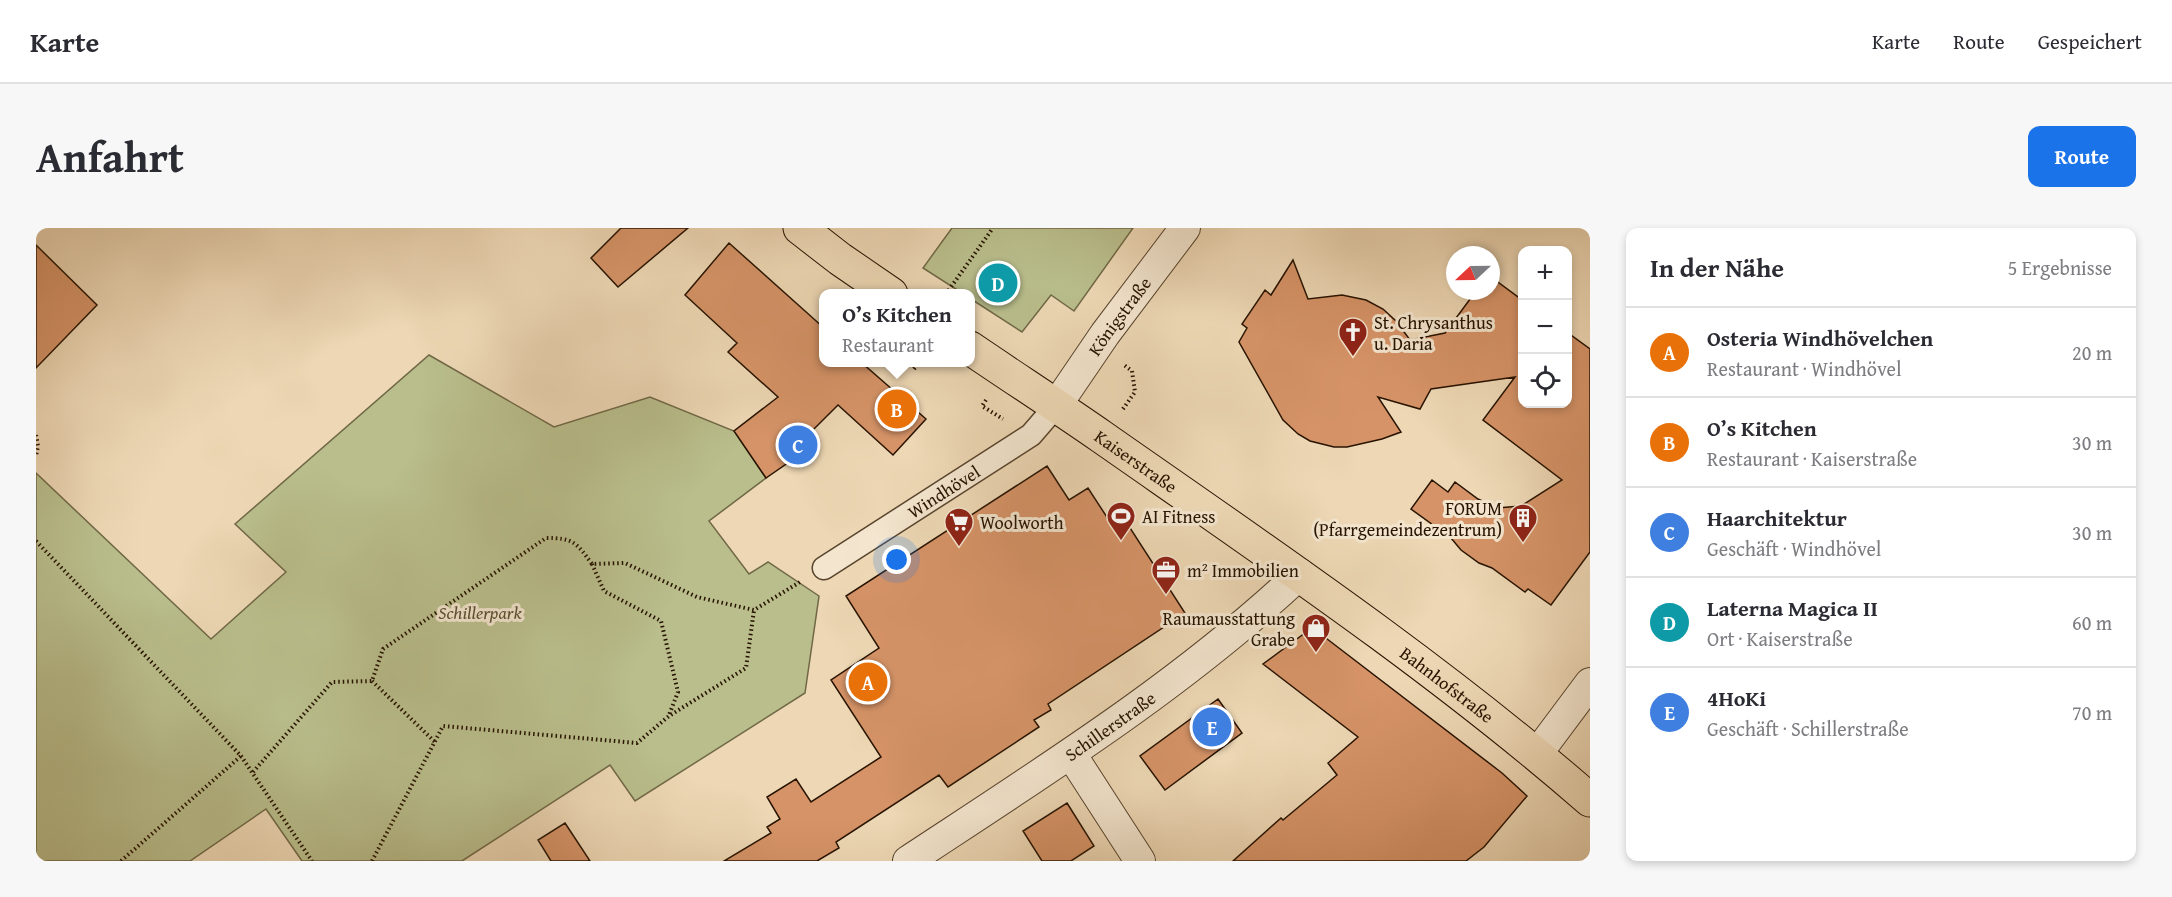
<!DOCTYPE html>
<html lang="de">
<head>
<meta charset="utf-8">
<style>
	:root { --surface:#fff; --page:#f7f7f7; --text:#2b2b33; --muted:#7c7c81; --line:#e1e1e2; --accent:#1a73e8 }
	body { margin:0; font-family:"Gentium Book Plus",serif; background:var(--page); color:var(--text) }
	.controls { position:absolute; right:18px; top:18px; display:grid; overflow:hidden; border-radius:12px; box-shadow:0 3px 9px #0003 }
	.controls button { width:54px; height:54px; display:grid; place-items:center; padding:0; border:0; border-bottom:2px solid var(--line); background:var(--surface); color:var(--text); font:30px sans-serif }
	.compass { position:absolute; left:1410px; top:18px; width:54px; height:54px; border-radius:50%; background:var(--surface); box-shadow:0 3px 9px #0003; rotate:248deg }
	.you { position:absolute; left:861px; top:332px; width:21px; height:21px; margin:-15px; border:4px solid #fff; border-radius:50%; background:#1a73e8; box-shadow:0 0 0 9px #1a73e833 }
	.badge { display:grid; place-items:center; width:39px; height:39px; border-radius:50%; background:var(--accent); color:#fff; font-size:20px; font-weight:700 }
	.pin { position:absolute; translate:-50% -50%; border:3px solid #fff; box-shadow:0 2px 6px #0006 }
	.popup { position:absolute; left:783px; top:61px; width:156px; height:78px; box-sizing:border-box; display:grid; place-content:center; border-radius:12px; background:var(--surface); filter:drop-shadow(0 2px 4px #0005); font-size:20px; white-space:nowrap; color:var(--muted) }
	.popup b { font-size:22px; color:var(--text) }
	.popup::after { content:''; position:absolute; left:50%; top:100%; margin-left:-12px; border:12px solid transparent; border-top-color:var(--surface) }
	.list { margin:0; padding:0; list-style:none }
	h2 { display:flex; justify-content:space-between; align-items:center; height:78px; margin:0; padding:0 24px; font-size:26px }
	h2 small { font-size:20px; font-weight:400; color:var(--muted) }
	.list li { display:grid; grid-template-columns:39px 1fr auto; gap:18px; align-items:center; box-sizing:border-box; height:90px; padding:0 24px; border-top:2px solid var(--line) }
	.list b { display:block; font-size:22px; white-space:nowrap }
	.list p { margin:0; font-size:20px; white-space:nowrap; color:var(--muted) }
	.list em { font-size:20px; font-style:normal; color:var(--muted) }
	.icon { flex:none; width:33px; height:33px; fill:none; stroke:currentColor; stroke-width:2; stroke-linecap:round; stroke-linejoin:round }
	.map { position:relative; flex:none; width:1554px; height:633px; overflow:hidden; border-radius:12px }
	header { display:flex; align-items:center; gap:36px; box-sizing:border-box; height:84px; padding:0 30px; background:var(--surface); border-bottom:2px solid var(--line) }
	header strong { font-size:28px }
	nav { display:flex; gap:33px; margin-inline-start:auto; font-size:21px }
	.intro { display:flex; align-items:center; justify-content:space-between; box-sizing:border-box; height:144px; padding:0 36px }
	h1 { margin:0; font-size:42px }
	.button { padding:15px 27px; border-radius:12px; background:var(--accent); color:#fff; font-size:21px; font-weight:700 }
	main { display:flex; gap:36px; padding:0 36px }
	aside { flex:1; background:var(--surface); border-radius:12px; box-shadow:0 3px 9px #0003 }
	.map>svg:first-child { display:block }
	.green { fill:#b9be8c; stroke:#706846; stroke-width:1.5 }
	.building { fill:#d59367; stroke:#271300; stroke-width:1.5 }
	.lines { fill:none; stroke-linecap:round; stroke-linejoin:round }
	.pedestrian-casing { stroke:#58442d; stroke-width:25 }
	.minor-casing { stroke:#58442d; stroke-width:32 }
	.primary-casing { stroke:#271300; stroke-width:35 }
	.path { stroke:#271300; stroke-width:4; stroke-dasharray:1.5 3; stroke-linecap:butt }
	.pedestrian { stroke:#f3e5ce; stroke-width:22 }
	.minor { stroke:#f3e5ce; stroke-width:30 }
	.primary { stroke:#edd7b4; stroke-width:33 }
	.labels { text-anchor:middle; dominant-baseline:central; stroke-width:6; stroke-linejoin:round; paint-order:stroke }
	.street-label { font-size:18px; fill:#271300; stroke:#f3e5ce }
	.poi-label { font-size:18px; fill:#271300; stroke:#f3e5ce; text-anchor:start }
	.park-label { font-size:18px; font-style:italic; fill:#5a4f31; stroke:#f3e5ce }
</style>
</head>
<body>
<header>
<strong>Karte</strong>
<nav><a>Karte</a><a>Route</a><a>Gespeichert</a></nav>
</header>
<div class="intro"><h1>Anfahrt</h1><a class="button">Route</a></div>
<main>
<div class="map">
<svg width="1554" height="633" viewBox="0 0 1554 633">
	<rect width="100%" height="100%" fill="#edd7b4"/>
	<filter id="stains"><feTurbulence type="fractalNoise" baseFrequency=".00333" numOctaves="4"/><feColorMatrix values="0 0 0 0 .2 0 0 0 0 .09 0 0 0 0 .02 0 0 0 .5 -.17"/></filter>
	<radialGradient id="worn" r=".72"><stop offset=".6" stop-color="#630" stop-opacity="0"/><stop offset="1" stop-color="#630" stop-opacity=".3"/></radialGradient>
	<path class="green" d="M916,0h181l-59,83 -23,-16 -29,37 -51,-33 -1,-5 -8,-1 -39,-25z
		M393,127l125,72 96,-30 84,34 32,47 -57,43 40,53 19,-12 51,34 -14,97 -170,108 -25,-36 -148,96h-160l-36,-52 -76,52h-154v-388l175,166 75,-67 -51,-48z"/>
	<path class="building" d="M585,0h67l-70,59 -27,-29z
		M693,15l95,85v35h38l64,56 -33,36 -55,-50 -34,34 -4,2 5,10 -39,27 -32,-47 44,-34 -50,-45 9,-9 -52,-48z
		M0,17l61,60 -61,63z
		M1257,32l15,39 34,-4 24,5 17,9 13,12 14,19 35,-7 31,-42h15v-14l31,23v104h46v-71l22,16v203l-39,53 -23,-16 -3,3 -33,-24 -13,-5 -18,-13 -10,-12 -40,-29 21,-29 16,12 7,-10 23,17 19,9 24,-2 41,-26 -79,-60 32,-43 -84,12 -11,20 -42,-12 23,35 -19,7 -35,8h-13l-24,-6 -12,-7 -15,-14 -44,-78 8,-14 -5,-4 23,-34 6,5z
		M1011,238l22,34 19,-12 24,37 11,-8 62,96 -137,91 3,6 -17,10 5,7 -91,60 -9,-12 -103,67 3,6 -22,13h-93l47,-28 -4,-6 13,-8 -13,-22 29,-18 15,23 70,-45 -50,-77 48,-32 -33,-52z
		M1282,404l184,141 25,23 -43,51 -18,14h-233l48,-43 2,2 54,-45 -9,-12 30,-26 -95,-73 42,-31z
		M1182,471l24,34 -77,57 -25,-34z
		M1031,575l27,43 -23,15h-29l-19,-30z
		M529,595l25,38h-39l-13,-21z"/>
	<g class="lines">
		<g class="pedestrian-casing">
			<g id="pedestrian">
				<path id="s1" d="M788,340l207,-133 25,-29"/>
			</g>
		</g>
		<g class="minor-casing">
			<g id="minor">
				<path id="s2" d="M1020,178l49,-72 80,-106"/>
				<path d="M1035,526l69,107"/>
				<path d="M1501,526l53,-71"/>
				<path id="s3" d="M872,633c135,-89 274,-176 392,-287"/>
			</g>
		</g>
		<g class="primary-casing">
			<g id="primary">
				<path d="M764,0l40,31 51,35"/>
				<path id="s4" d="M934,120c44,30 89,59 132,89 166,116 335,230 488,363"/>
			</g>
		</g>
		<path class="path" d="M910,66l47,-66
			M878,141l5,-7
			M950,172l-4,6 21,13
			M1087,181l12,-17 -3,-21 -8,-6
			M0,207l2,11 -2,10
			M0,313l205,215 71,105
			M556,336l12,27 57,30 17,71 -9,23
			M336,453l64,62
			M217,544l79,-90 40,-1 11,-32 163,-111c27,0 30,4 46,26l33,-1 72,34 57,13 46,-28
			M85,633l120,-105
			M336,633l71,-135 194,17 32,-27 77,-48 8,-58"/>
		<use href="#pedestrian" class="pedestrian"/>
		<use href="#minor" class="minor"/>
		<use href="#primary" class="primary"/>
	</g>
	<defs>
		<g id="church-pin" transform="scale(1.5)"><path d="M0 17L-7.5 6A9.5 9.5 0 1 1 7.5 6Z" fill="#8f2418" stroke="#f3e5ce"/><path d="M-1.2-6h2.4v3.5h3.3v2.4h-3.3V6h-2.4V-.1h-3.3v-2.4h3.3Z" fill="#fff"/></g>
		<g id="stadium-pin" transform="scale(1.5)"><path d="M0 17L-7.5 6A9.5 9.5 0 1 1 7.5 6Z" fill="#8f2418" stroke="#f3e5ce"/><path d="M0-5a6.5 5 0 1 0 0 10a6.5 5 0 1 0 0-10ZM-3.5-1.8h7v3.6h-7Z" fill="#fff"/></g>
		<g id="building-pin" transform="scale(1.5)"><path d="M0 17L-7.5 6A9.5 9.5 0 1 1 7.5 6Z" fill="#8f2418" stroke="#f3e5ce"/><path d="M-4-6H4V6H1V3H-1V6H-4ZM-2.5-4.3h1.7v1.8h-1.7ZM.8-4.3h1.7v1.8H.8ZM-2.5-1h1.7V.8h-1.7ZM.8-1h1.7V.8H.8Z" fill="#fff"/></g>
		<g id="supermarket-pin" transform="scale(1.5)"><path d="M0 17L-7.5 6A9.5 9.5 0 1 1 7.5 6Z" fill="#8f2418" stroke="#f3e5ce"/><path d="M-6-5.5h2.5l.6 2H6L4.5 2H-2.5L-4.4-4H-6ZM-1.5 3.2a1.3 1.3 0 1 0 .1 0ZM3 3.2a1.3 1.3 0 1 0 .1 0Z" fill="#fff"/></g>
		<g id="office-pin" transform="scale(1.5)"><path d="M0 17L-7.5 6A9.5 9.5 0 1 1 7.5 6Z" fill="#8f2418" stroke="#f3e5ce"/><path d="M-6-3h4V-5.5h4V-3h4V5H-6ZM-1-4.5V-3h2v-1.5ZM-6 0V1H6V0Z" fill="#fff"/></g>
		<g id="shop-pin" transform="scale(1.5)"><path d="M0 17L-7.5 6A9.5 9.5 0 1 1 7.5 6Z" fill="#8f2418" stroke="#f3e5ce"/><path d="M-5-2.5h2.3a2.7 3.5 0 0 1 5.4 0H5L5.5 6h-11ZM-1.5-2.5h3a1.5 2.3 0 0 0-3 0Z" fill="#fff"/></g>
	</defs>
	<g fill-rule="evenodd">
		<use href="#church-pin" x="1317" y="104"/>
		<use href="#stadium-pin" x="1085" y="288"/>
		<use href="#building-pin" x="1487" y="290"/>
		<use href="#supermarket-pin" x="923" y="294"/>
		<use href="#office-pin" x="1130" y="342"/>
		<use href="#shop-pin" x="1280" y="400"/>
	</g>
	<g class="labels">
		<g class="street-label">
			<text stroke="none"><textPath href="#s2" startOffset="110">Königstraße</textPath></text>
			<text stroke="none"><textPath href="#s4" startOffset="201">Kaiserstraße</textPath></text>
			<text stroke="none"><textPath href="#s1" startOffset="142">Windhövel</textPath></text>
			<text stroke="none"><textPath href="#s4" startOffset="584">Bahnhofstraße</textPath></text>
			<text stroke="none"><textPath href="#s3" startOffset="243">Schillerstraße</textPath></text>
		</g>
		<g class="poi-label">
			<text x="1338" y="94">St. Chrysanthus<tspan x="1338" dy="21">u. Daria</tspan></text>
			<text x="1466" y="280" text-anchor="end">FORUM<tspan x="1466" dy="21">(Pfarrgemeindezentrum)</tspan></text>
			<text x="1106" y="288">AI Fitness</text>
			<text x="944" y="294">Woolworth</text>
			<text x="1151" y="342">m² Immobilien</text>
			<text x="1259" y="390" text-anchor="end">Raumausstattung<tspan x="1259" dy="21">Grabe</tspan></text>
		</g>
		<g class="park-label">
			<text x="444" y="384">Schillerpark</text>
		</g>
	</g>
	<rect width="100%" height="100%" filter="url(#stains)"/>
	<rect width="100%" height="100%" fill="url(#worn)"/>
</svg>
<div class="controls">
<button>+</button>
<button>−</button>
<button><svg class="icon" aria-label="locate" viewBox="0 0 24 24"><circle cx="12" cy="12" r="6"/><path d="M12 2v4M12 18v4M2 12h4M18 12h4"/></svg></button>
</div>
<svg class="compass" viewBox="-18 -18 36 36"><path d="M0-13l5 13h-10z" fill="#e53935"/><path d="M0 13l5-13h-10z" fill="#7c7c81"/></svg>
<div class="you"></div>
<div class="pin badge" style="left:832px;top:454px;background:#e8710a">A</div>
<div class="pin badge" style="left:861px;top:181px;background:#e8710a">B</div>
<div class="popup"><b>O’s Kitchen</b>Restaurant</div>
<div class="pin badge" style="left:762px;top:217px;background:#3f7fe0">C</div>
<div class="pin badge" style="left:962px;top:55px;background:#0f9aa8">D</div>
<div class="pin badge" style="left:1176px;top:499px;background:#3f7fe0">E</div>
</div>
<aside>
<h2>In der Nähe<small>5 Ergebnisse</small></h2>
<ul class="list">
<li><span class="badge" style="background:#e8710a">A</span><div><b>Osteria Windhövelchen</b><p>Restaurant · Windhövel</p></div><em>20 m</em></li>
<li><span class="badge" style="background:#e8710a">B</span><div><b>O’s Kitchen</b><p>Restaurant · Kaiserstraße</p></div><em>30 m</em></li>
<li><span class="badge" style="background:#3f7fe0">C</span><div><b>Haarchitektur</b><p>Geschäft · Windhövel</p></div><em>30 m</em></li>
<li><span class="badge" style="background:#0f9aa8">D</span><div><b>Laterna Magica II</b><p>Ort · Kaiserstraße</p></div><em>60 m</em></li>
<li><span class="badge" style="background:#3f7fe0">E</span><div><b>4HoKi</b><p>Geschäft · Schillerstraße</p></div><em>70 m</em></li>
</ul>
</aside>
</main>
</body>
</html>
